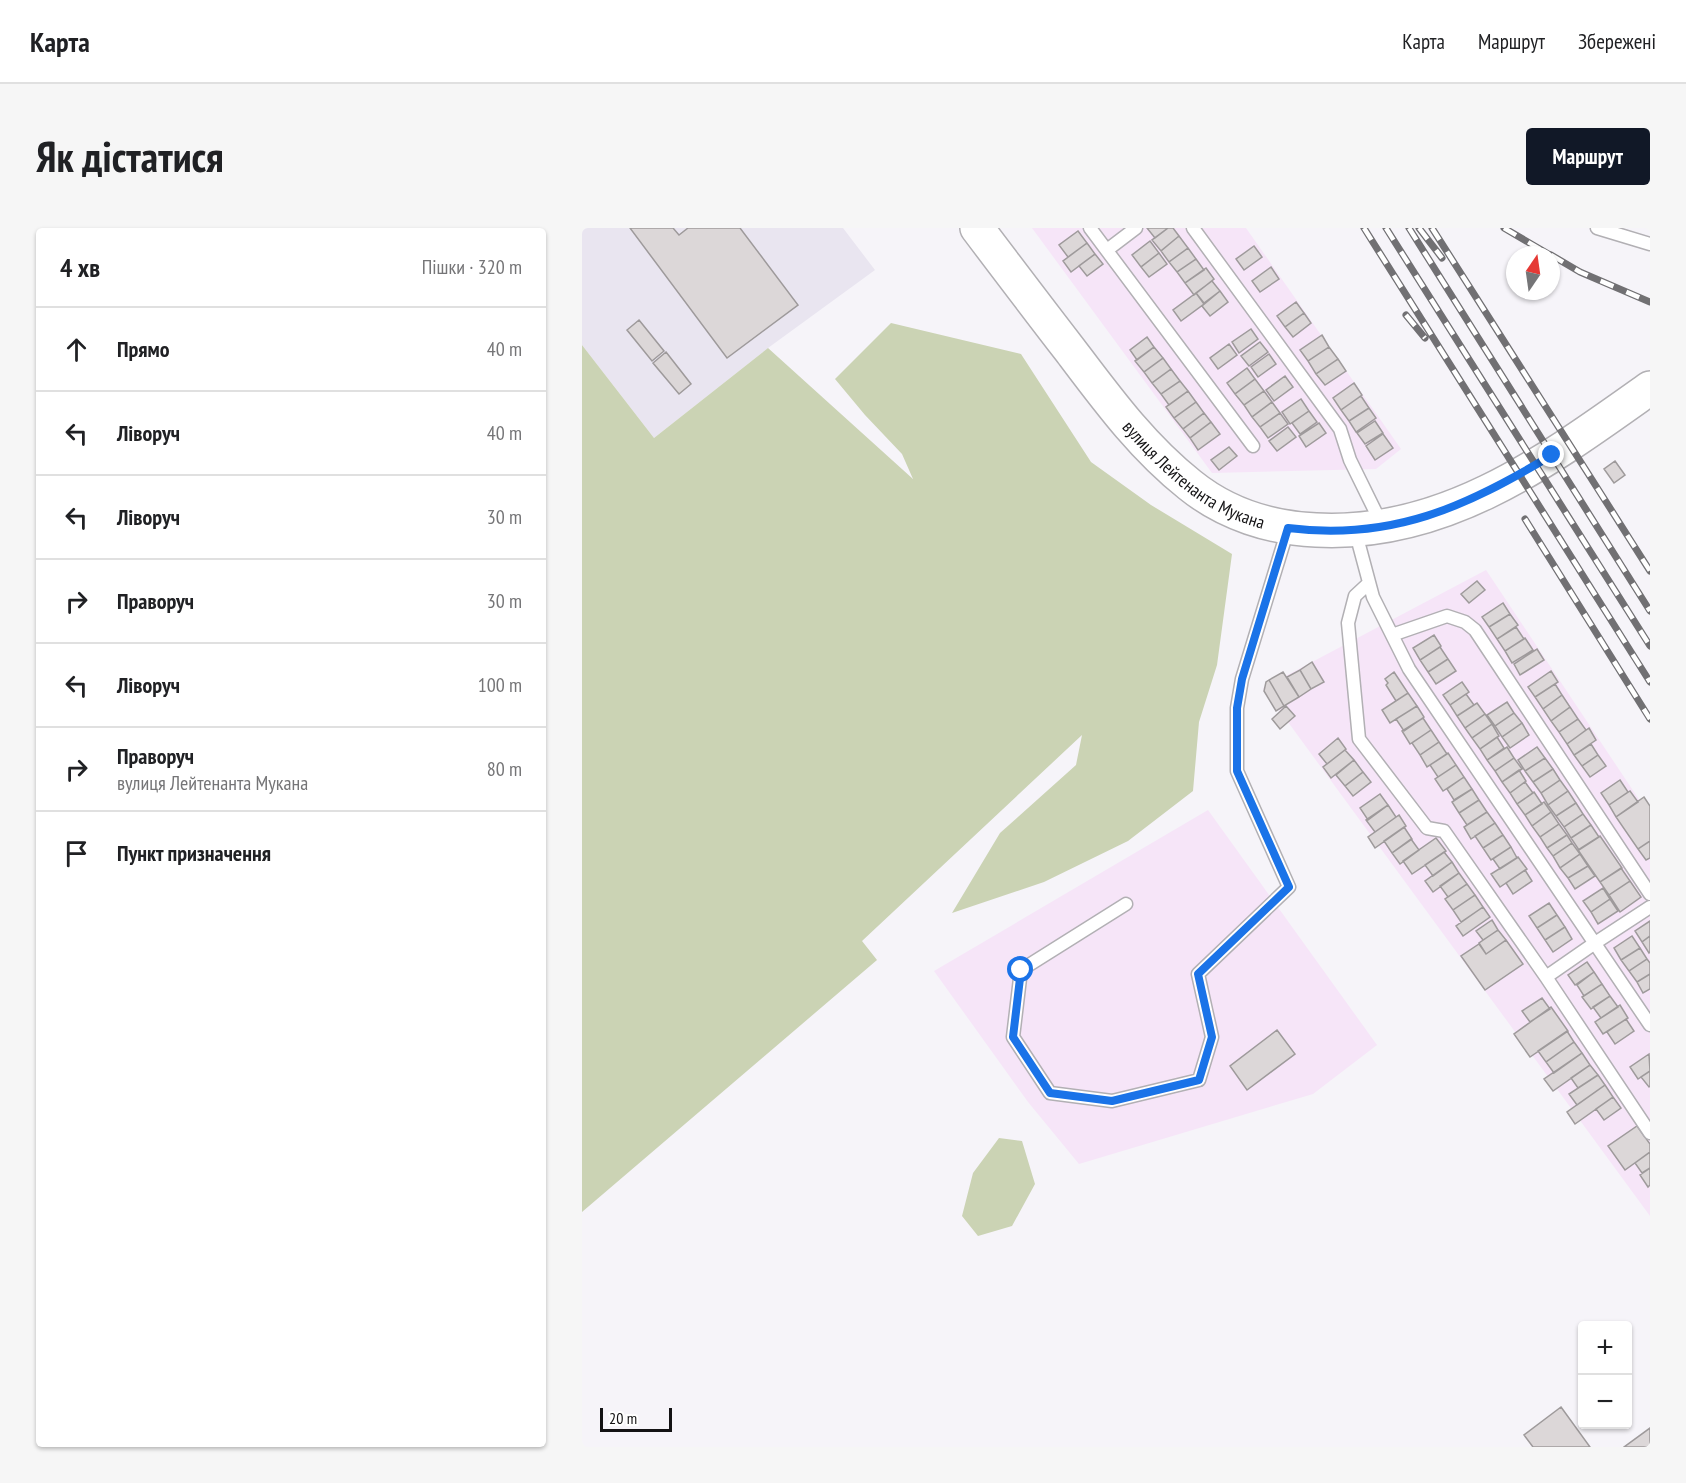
<!DOCTYPE html>
<html lang="uk">
<head>
<meta charset="utf-8">
<style>
	:root { --surface:#fff; --page:#f6f6f6; --text:#202124; --muted:#757577; --line:#e0e0e0; --accent:#111827 }
	body { margin:0; font-family:"PT Sans Narrow",sans-serif; background:var(--page); color:var(--text) }
	.controls { position:absolute; right:18px; bottom:18px; display:grid; overflow:hidden; border-radius:6px; box-shadow:0 2px 4px #0004 }
	.controls button { width:54px; height:54px; display:grid; place-items:center; padding:0; border:0; border-bottom:2px solid var(--line); background:var(--surface); color:var(--text); font:30px sans-serif }
	.compass { position:absolute; left:924px; top:18px; width:54px; height:54px; border-radius:50%; background:var(--surface); box-shadow:0 2px 4px #0004; rotate:13deg }
	.scale { position:absolute; left:18px; bottom:15px; width:72px; box-sizing:border-box; padding-left:6px; border:3px solid #131214; border-top:0; font-size:16px; line-height:21px; white-space:nowrap; color:#131214; -webkit-text-stroke:4px #fff; paint-order:stroke }
	.stop { position:absolute; width:18px; height:18px; margin:-14px; border:4px solid #1a73e8; border-radius:50%; background:#fff }
	.stop.end { background:#1a73e8; border-color:#fff; box-shadow:0 2px 6px #0008 }
	.list { margin:0; padding:0; list-style:none }
	h2 { display:flex; justify-content:space-between; align-items:center; height:78px; margin:0; padding:0 24px; font-size:26px }
	h2 small { font-size:20px; font-weight:400; color:var(--muted) }
	.list li { display:grid; grid-template-columns:39px 1fr auto; gap:18px; align-items:center; box-sizing:border-box; height:84px; padding:0 24px; border-top:2px solid var(--line) }
	.list b { display:block; font-size:22px; white-space:nowrap }
	.list p { margin:0; font-size:20px; white-space:nowrap; color:var(--muted) }
	.list em { font-size:20px; font-style:normal; color:var(--muted) }
	.icon { flex:none; width:33px; height:33px; fill:none; stroke:currentColor; stroke-width:2; stroke-linecap:round; stroke-linejoin:round }
	.map { position:relative; flex:none; width:1068px; height:1219px; overflow:hidden; border-radius:6px }
	header { display:flex; align-items:center; gap:36px; box-sizing:border-box; height:84px; padding:0 30px; background:var(--surface); border-bottom:2px solid var(--line) }
	header strong { font-size:28px }
	nav { display:flex; gap:33px; margin-inline-start:auto; font-size:21px }
	.intro { display:flex; align-items:center; justify-content:space-between; box-sizing:border-box; height:144px; padding:0 36px }
	h1 { margin:0; font-size:42px }
	.button { padding:15px 27px; border-radius:6px; background:var(--accent); color:#fff; font-size:21px; font-weight:700 }
	main { display:flex; gap:36px; padding:0 36px }
	aside { flex:1; background:var(--surface); border-radius:6px; box-shadow:0 2px 4px #0004 }
	.map>svg:first-child { display:block }
	.built { fill:#e9e5f0 }
	.industrial { fill:#f6e5f8 }
	.green { fill:#cbd3b4 }
	.building { fill:#dcd7d8; stroke:#9e9a9b; stroke-width:1.5 }
	.lines { fill:none; stroke-linecap:round; stroke-linejoin:round }
	.service-casing { stroke:#b2b0b4; stroke-width:15 }
	.secondary-casing { stroke:#b2b0b4; stroke-width:36 }
	.service { stroke:#fff; stroke-width:12 }
	.secondary { stroke:#fff; stroke-width:33 }
	.rail-casing { stroke:#717073; stroke-width:7 }
	.rail { stroke:#fff; stroke-width:4.5; stroke-dasharray:14; stroke-linecap:butt }
	.route { stroke:#1a73e8; stroke-width:8 }
	.labels { text-anchor:middle; dominant-baseline:central; stroke-width:6; stroke-linejoin:round; paint-order:stroke }
	.street-label { font-size:18px; fill:#131214; stroke:#fff }
</style>
</head>
<body>
<header>
<strong>Карта</strong>
<nav><a>Карта</a><a>Маршрут</a><a>Збережені</a></nav>
</header>
<div class="intro"><h1>Як дістатися</h1><a class="button">Маршрут</a></div>
<main>
<aside>
<h2>4 хв<small>Пішки · 320 m</small></h2>
<ul class="list">
<li><svg class="icon" aria-label="ahead" viewBox="0 0 24 24"><path d="M12 20V5M6 11l6-6 6 6"/></svg><div><b>Прямо</b></div><em>40 m</em></li>
<li><svg class="icon" aria-label="left" viewBox="0 0 24 24"><path d="M17 20v-9H6M10 6l-5 5 5 5"/></svg><div><b>Ліворуч</b></div><em>40 m</em></li>
<li><svg class="icon" aria-label="left" viewBox="0 0 24 24"><path d="M17 20v-9H6M10 6l-5 5 5 5"/></svg><div><b>Ліворуч</b></div><em>30 m</em></li>
<li><svg class="icon" aria-label="right" viewBox="0 0 24 24"><path d="M7 20v-9h11M14 6l5 5-5 5"/></svg><div><b>Праворуч</b></div><em>30 m</em></li>
<li><svg class="icon" aria-label="left" viewBox="0 0 24 24"><path d="M17 20v-9H6M10 6l-5 5 5 5"/></svg><div><b>Ліворуч</b></div><em>100 m</em></li>
<li><svg class="icon" aria-label="right" viewBox="0 0 24 24"><path d="M7 20v-9h11M14 6l5 5-5 5"/></svg><div><b>Праворуч</b><p>вулиця Лейтенанта Мукана</p></div><em>80 m</em></li>
<li><svg class="icon" aria-label="arrive" viewBox="0 0 24 24"><path d="M6 21V4h12l-3 4 3 4H6"/></svg><div><b>Пункт призначення</b></div></li>
</ul>
</aside>
<div class="map">
<svg width="1068" height="1219" viewBox="0 0 1068 1219">
	<rect width="100%" height="100%" fill="#f6f4f9"/>
	<path class="built" d="M0,0h261l32,42 -107,78 -114,90 -72,-93z"/>
	<path class="industrial" d="M450,0h214l155,221 -25,20 -164,4z
		M904,342l164,246v400l-387,-528z
		M626,582l169,235 -64,49 -234,70 -51,-62 -94,-131z"/>
	<path class="green" d="M309,95l130,31 70,108 60,43 81,49 -15,111 -18,57 -6,69 -65,50 -84,41 -92,31 48,-80 76,-68 6,-30 -220,206 15,19 -295,252v-867l72,93 114,-90 145,131 -11,-25 -37,-39 -30,-36z
		M417,910l23,3 13,43 -23,42 -34,10 -16,-20 11,-43z"/>
	<path class="building" d="M48,0h43l6,7 9,-7h52l58,77 -71,53z
		M565,0h21l-13,10z
		M586,0h5l6,8 -18,15 -9,-11z
		M496,3l9,12 -19,14 -9,-12z
		M597,8l9,12 -19,14 -8,-11z
		M568,13l9,12 -18,14 -9,-12z
		M505,15l8,11 -24,18 -8,-11z
		M672,18l8,11 -18,13 -8,-11z
		M606,20l8,11 -19,13 -8,-10z
		M577,25l8,11 -18,13 -8,-10z
		M513,26l8,10 -16,12 -8,-10z
		M614,31l8,11 -19,13 -8,-11z
		M689,39l8,12 -19,13 -8,-11z
		M624,40l8,11 -20,16 -9,-12z
		M630,53l8,10 -16,12 -8,-10z
		M638,63l8,11 -18,14 -8,-10z
		M614,65l8,11 -23,17 -8,-11z
		M714,74l8,11 -19,14 -8,-11z
		M722,85l7,10 -18,14 -8,-10z
		M57,92l25,31 -12,10 -25,-31z
		M669,101l7,10 -19,14 -7,-11z
		M740,107l7,12 -21,14 -8,-11z
		M565,109l7,10 -17,13 -7,-10z
		M678,114l8,10 -19,14 -8,-10z
		M647,116l8,11 -19,14 -8,-11z
		M572,119l9,11 -19,14 -9,-11z
		M747,119l9,12 -22,15 -8,-13z
		M84,124l25,32 -12,10 -26,-31z
		M687,126l7,10 -18,13 -7,-10z
		M581,130l8,11 -19,14 -8,-11z
		M756,131l8,12 -21,14 -9,-11z
		M665,140l8,11 -20,15 -8,-11z
		M589,141l9,12 -19,13 -9,-11z
		M703,148l8,11 -19,14 -8,-11z
		M673,151l9,12 -20,14 -9,-11z
		M598,153l8,10 -19,14 -8,-11z
		M772,155l8,12 -21,15 -8,-12z
		M606,163l8,11 -22,16 -8,-11z
		M682,163l8,11 -20,15 -8,-12z
		M779,168l8,12 -20,13 -8,-11z
		M719,171l8,12 -19,13 -8,-12z
		M614,174l8,11 -21,16 -9,-11z
		M690,174l8,11 -20,14 -8,-10z
		M787,180l7,10 -20,14 -7,-11z
		M727,183l8,11 -17,12 -8,-11z
		M622,185l7,9 -21,16 -7,-9z
		M698,185l8,11 -20,14 -8,-11z
		M793,193l8,12 -18,11 -8,-11z
		M629,194l9,12 -22,16 -8,-12z
		M737,195l7,10 -20,14 -7,-11z
		M706,199l8,10 -19,14 -8,-10z
		M801,206l10,14 -18,12 -9,-14z
		M647,219l8,9 -18,14 -8,-10z
		M1033,233l10,14 -11,8 -10,-14z
		M895,353l8,9 -16,13 -8,-9z
		M921,375l7,11 -21,13 -7,-10z
		M928,386l8,11 -21,14 -8,-12z
		M934,399l8,12 -19,12 -8,-12z
		M852,407l7,11 -21,14 -7,-12z
		M943,410l8,12 -21,13 -7,-12z
		M858,419l8,12 -20,13 -8,-12z
		M955,421l7,11 -24,15 -6,-11z
		M866,431l8,12 -20,13 -8,-12z
		M730,434l12,20 -13,7 -11,-19z
		M718,442l11,19 -12,8 -12,-20z
		M969,443l7,11 -23,15 -7,-10z
		M701,444l16,25 -15,9 -15,-26z
		M812,444l14,21 -12,8 -10,-16 2,-2 -3,-4z
		M687,452l15,26 -8,5 -12,-20 2,-9z
		M880,454l7,10 -19,13 -7,-10z
		M973,456l7,11 -19,14 -8,-12z
		M826,465l9,13 -27,17 -8,-13z
		M884,466l8,11 -17,11 -7,-11z
		M980,467l8,12 -19,14 -8,-12z
		M925,474l7,11 -19,13 -8,-11z
		M895,475l8,11 -20,14 -8,-12z
		M704,478l9,10 -15,13 -8,-10z
		M835,478l7,11 -20,14 -8,-12z
		M988,479l8,12 -19,13 -8,-11z
		M932,485l8,10 -20,14 -7,-11z
		M903,486l7,10 -20,14 -7,-10z
		M841,490l8,12 -21,14 -8,-13z
		M996,491l8,11 -19,14 -8,-12z
		M940,495l7,12 -19,13 -8,-11z
		M910,496l7,12 -19,13 -8,-11z
		M1007,500l7,12 -22,15 -7,-11z
		M849,502l8,12 -19,13 -8,-12z
		M915,509l7,11 -17,12 -7,-11z
		M756,510l8,11 -19,15 -8,-10z
		M857,514l8,12 -20,13 -7,-12z
		M1009,516l7,11 -16,11 -8,-11z
		M925,519l7,11 -19,13 -8,-11z
		M955,519l8,11 -20,13 -7,-11z
		M763,522l9,10 -23,18 -8,-11z
		M866,525l8,12 -18,12 -8,-12z
		M1016,527l8,11 -16,11 -8,-11z
		M932,530l8,11 -20,13 -7,-11z
		M963,530l8,11 -20,13 -8,-11z
		M772,532l9,12 -18,14 -9,-11z
		M874,537l8,12 -21,14 -8,-12z
		M971,541l7,11 -19,13 -8,-11z
		M937,542l7,11 -16,12 -8,-11z
		M781,544l8,10 -18,14 -8,-10z
		M882,549l8,12 -18,11 -7,-11z
		M978,552l8,11 -20,14 -7,-12z
		M1038,552l8,12 -19,13 -8,-12z
		M943,554l8,11 -16,11 -7,-11z
		M890,561l7,11 -20,13 -7,-11z
		M986,563l8,12 -20,13 -8,-11z
		M1048,563l8,11 -22,15 -7,-12z
		M952,564l8,12 -17,11 -8,-11z
		M798,566l8,11 -20,15 -8,-12z
		M1062,569l6,9v35l-12,8 -22,-32z
		M897,572l8,12 -20,13 -8,-12z
		M962,574l7,10 -19,14 -7,-11z
		M994,575l7,11 -19,13 -8,-11z
		M806,577l8,12 -21,15 -9,-12z
		M905,584l8,11 -24,16 -7,-12z
		M969,584l8,12 -19,13 -8,-11z
		M1001,586l8,11 -20,13 -7,-11z
		M817,587l7,11 -31,22 -7,-11z
		M913,595l8,12 -20,13 -8,-12z
		M977,596l8,11 -20,13 -7,-11z
		M1009,597l8,12 -20,13 -8,-12z
		M822,599l8,12 -20,14 -8,-12z
		M921,607l8,12 -20,13 -8,-12z
		M985,607l5,8 -19,13 -6,-8z
		M1018,608l22,32 -22,14 -22,-32z
		M854,610l10,13 -34,23 -9,-13z
		M829,611l8,11 -19,14 -8,-11z
		M1068,613v17l-4,2 -8,-11z
		M990,615l8,11 -20,14 -7,-12z
		M929,619l6,11 -17,11 -7,-10z
		M862,624l8,10 -19,14 -8,-11z
		M998,626l8,12 -20,12 -8,-10z
		M936,629l9,12 -27,18 -9,-13z
		M870,634l7,11 -26,19 -8,-11z
		M1006,638l7,10 -20,13 -7,-11z
		M1039,640l9,13 -21,14 -9,-13z
		M943,642l7,11 -19,13 -7,-11z
		M877,645l8,11 -19,13 -8,-11z
		M1048,653l11,16 -21,15 -11,-17z
		M885,656l8,11 -22,15 -8,-11z
		M1021,660l7,11 -19,13 -8,-11z
		M893,667l8,12 -22,15 -8,-12z
		M1028,671l8,12 -20,13 -7,-12z
		M967,675l8,12 -20,13 -8,-12z
		M901,679l7,10 -27,19 -7,-10z
		M975,687l8,12 -20,13 -8,-12z
		M910,692l6,10 -15,10 -7,-9z
		M1068,693v15l-8,6 -7,-11z
		M983,699l7,12 -19,13 -8,-12z
		M916,702l8,10 -20,14 -7,-11z
		M1050,708l8,12 -19,12 -7,-12z
		M1068,708v16l-1,1 -7,-11z
		M924,712l17,24 -38,26 -24,-34 18,-12 7,10z
		M1058,720l7,11 -18,12 -8,-11z
		M1065,731l3,4v11l-13,8 -8,-11z
		M1005,734l7,10 -19,13 -7,-10z
		M1012,744l8,12 -18,12 -7,-11z
		M1068,746v15l-7,4 -6,-11z
		M1020,756l8,12 -19,13 -9,-12z
		M1028,768l8,11 -17,11 -8,-11z
		M960,770l8,11 -20,13 -8,-11z
		M1038,777l8,13 -25,16 -8,-12z
		M969,779l17,24 -38,26 -16,-23z
		M1044,791l8,12 -19,13 -8,-12z
		M695,802l18,24 -48,36 -17,-24z
		M985,803l7,11 -28,20 -8,-11z
		M992,814l8,11 -28,20 -8,-11z
		M1000,825l8,12 -37,26 -9,-12z
		M1067,826l1,17 -12,8 -8,-12z
		M1008,837l8,10 -20,13 -7,-10z
		M1068,843v15l-1,1 -8,-10z
		M1016,847l7,10 -28,20 -8,-11z
		M1023,857l8,12 -38,27 -8,-12z
		M1031,869l8,11 -17,12 -8,-11z
		M1055,898l13,18v8l-25,18 -17,-24z
		M1068,924v16l-8,5 -7,-10z
		M1068,940v17l-2,2 -8,-12z
		M979,1179l29,40h-57l-9,-12z
		M1068,1200v19h-26z"/>
	<g class="lines">
		<g class="service-casing">
			<path id="service" d="M508,0l163,218
				M611,0l147,201 10,31 32,65
				M1015,0l53,16
				M525,22l29,-22
				M773,302l18,67 36,72 241,356
				M787,355l-14,13 -7,27 11,116 68,89 17,3 102,146 104,156
				M810,407l55,-19 18,6 10,8 175,264
				M544,676l-105,66 -8,67 37,56 62,8 87,-21 13,-43 -14,-63 91,-87 -52,-116v-63l5,-29 46,-150
				M964,749l49,-34 55,-36"/>
		</g>
		<g class="secondary-casing">
			<g id="secondary">
				<path id="s1" d="M395,0c31,41 62,82 93,122 37,49 72,97 120,135 36,29 81,43 126,45 130,7 234,-71 334,-142"/>
			</g>
		</g>
		<use href="#service" class="service"/>
		<use href="#secondary" class="secondary"/>
		<g class="rail-casing">
			<path id="rail" d="M782,0l286,454
				M804,0l264,418
				M827,0l241,383
				M837,0l23,30
				M850,0l218,343
				M922,0l46,27
				M969,27l29,17 70,30
				M824,87l19,23
				M943,291l125,200"/>
		</g>
		<use href="#rail" class="rail"/>
	</g>
	<g class="lines">
		<path class="route" d="M439,742l-8,67 37,56 62,8 87,-21 13,-43 -14,-63 91,-87 -52,-116v-63l5,-29 46,-151c104,13 178,-21 264,-73"/>
	</g>
	<g class="labels">
		<g class="street-label">
			<text stroke="none"><textPath href="#s1" startOffset="332">вулиця Лейтенанта Мукана</textPath></text>
		</g>
	</g>
</svg>
<div class="controls">
<button>+</button>
<button>−</button>
</div>
<svg class="compass" viewBox="-18 -18 36 36"><path d="M0-13l5 13h-10z" fill="#e53935"/><path d="M0 13l5-13h-10z" fill="#757577"/></svg>
<div class="scale">20 m</div>
<div class="stop" style="left:439px;top:742px"></div>
<div class="stop end" style="left:970px;top:227px"></div>
</div>
</main>
</body>
</html>
